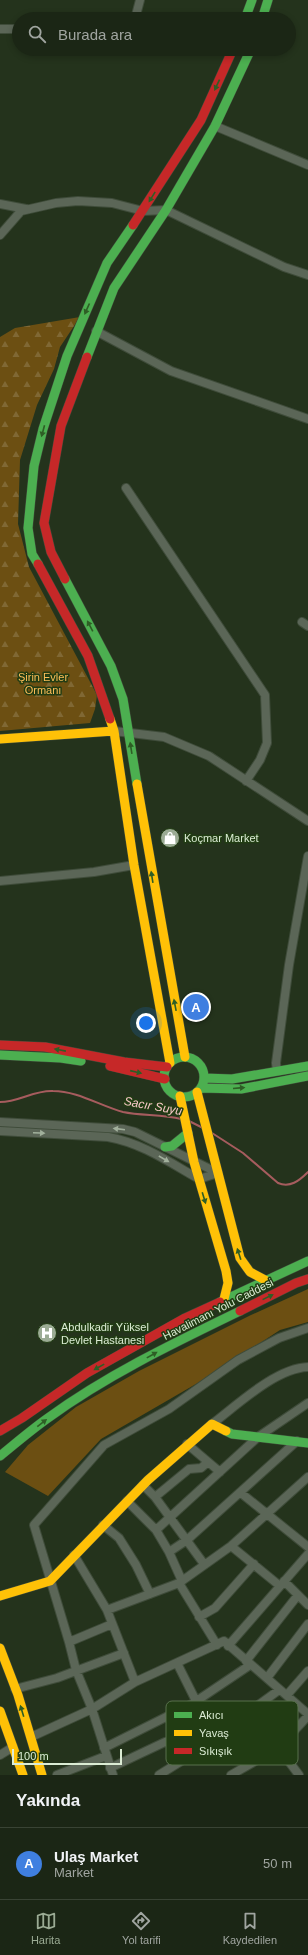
<!DOCTYPE html>
<html lang="tr">
<head>
<meta charset="utf-8">
<style>
	:root { --surface:#1b2615; --page:#283222; --text:#f1f3f6; --muted:#a0a5a0; --line:#394334; --accent:#9bab94 }
	body { margin:0; font-family:Arial,sans-serif; background:var(--page); color:var(--text) }
	.scale { position:absolute; left:12px; bottom:10px; width:110px; box-sizing:border-box; padding-left:4px; border:2px solid #dbecd4; border-top:0; font-size:11px; line-height:14px; white-space:nowrap; color:#dbecd4; -webkit-text-stroke:3px #213c13; paint-order:stroke }
	.you { position:absolute; left:146px; top:1023px; width:14px; height:14px; margin:-10px; border:3px solid #fff; border-radius:50%; background:#1a73e8; box-shadow:0 0 0 6px #1a73e833 }
	.badge { display:grid; place-items:center; width:26px; height:26px; border-radius:50%; background:var(--accent); color:#fff; font-size:13px; font-weight:700 }
	.pin { position:absolute; translate:-50% -50%; border:2px solid #fff; box-shadow:0 1px 4px #0006 }
	.list { margin:0; padding:0; list-style:none }
	h2 { display:flex; justify-content:space-between; align-items:center; height:52px; margin:0; padding:0 16px; font-size:17px }
	h2 small { font-size:13px; font-weight:400; color:var(--muted) }
	.list li { display:grid; grid-template-columns:26px 1fr auto; gap:12px; align-items:center; box-sizing:border-box; height:72px; padding:0 16px; border-top:1px solid var(--line) }
	.list b { display:block; font-size:15px; white-space:nowrap }
	.list p { margin:0; font-size:13px; white-space:nowrap; color:var(--muted) }
	.list em { font-size:13px; font-style:normal; color:var(--muted) }
	.icon { flex:none; width:22px; height:22px; fill:none; stroke:currentColor; stroke-width:2; stroke-linecap:round; stroke-linejoin:round }
	.map { position:relative; flex:none; width:308px; height:1775px; overflow:hidden }
	.search { position:absolute; background:var(--surface); box-shadow:0 2px 6px #0003; left:12px; right:12px; top:12px; height:44px; display:flex; align-items:center; gap:10px; box-sizing:border-box; padding:0 14px; border-radius:22px; color:var(--muted); font-size:15px }
	.sheet { height:124px; background:var(--surface) }
	nav { display:flex; justify-content:space-around; align-items:center; box-sizing:border-box; height:56px; border-top:1px solid var(--line); background:var(--surface); font-size:11px; color:var(--muted) }
	nav a { display:grid; justify-items:center; gap:2px }
	nav .on { color:var(--accent) }
	.map>svg:first-child { display:block }
	.forest { fill:url(#forest-firs) }
	.park { fill:#6c4f12 }
	.lines { fill:none; stroke-linecap:round; stroke-linejoin:round }
	.stream { stroke:#a65c5e; stroke-width:2 }
	.street-casing { stroke:#3f4c3a; stroke-width:10 }
	.fast-casing { stroke:#3f4c3a; stroke-width:10 }
	.slow-casing { stroke:#3f4c3a; stroke-width:10 }
	.jam-casing { stroke:#3f4c3a; stroke-width:10 }
	.street { stroke:#5b6657; stroke-width:8 }
	.fast { stroke:#4caf50; stroke-width:9 }
	.slow { stroke:#ffc107; stroke-width:9 }
	.jam { stroke:#c62828; stroke-width:9 }
	.oneway { fill:#2e5e25 }
	.oneway2 { fill:#a1b09c }
	.labels { text-anchor:middle; dominant-baseline:central; stroke-width:3; stroke-linejoin:round; paint-order:stroke }
	.park-label { font-size:11px; fill:#fdbe58; stroke:#213c13 }
	.poi-label { font-size:11px; fill:#dbecd4; stroke:#213c13; text-anchor:start }
	.street-label { font-size:11px; fill:#dbecd4; stroke:#213c13 }
	.water-label { font-size:12px; font-style:italic; fill:#f9c8c9; stroke:#213c13 }
	.key { fill:#213c13; stroke:#59714d; stroke-width:1 }
	.key-label { font-size:11px; fill:#dbecd4 }
</style>
</head>
<body>
<div class="map">
<svg width="308" height="1775" viewBox="0 0 308 1775">
	<defs>
		<pattern id="forest-firs" width="22" height="20" patternUnits="userSpaceOnUse"><rect width="22" height="20" fill="#6c4f12"/><path d="M5 1l3.5 6h-7zM16 11l3.5 6h-7z" fill="#806834"/></pattern>
	</defs>
	<rect width="100%" height="100%" fill="#24331c"/>
	<path class="forest" d="M80,317l-20,30 -6,22 -17,36 -17,55 -2,64 11,43 68,128 -2,14 -5,14 -90,8v-394l15,-9z"/>
	<path class="park" d="M308,1289v33l-28,8 -72,47 -107,62 -53,57 -43,-24 23,-27 48,-38 63,-36 112,-56z"/>
	<g class="lines">
		<path class="stream" d="M0,1102c19,0 34,-12 53,-11 25,0 47,15 70,21 19,4 39,2 58,7
			M189,1121l14,7
			M212,1133l31,20 35,30c12,5 21,-2 30,-11"/>
		<g class="street-casing">
			<path id="street" d="M135,19l5,-19
				M0,29h19
				M215,126l93,39
				M0,204l26,5
				M0,235l21,-24 35,-8 22,-2 34,2 31,8 23,-1 118,57 24,8
				M96,331l75,40 137,48
				M126,488l139,207 2,48 -7,17 -14,21
				M302,622l6,4
				M114,731l50,6 45,19 99,65
				M0,881l94,-9 40,-7
				M277,1071l-1,-8 13,-98 19,-109
				M0,1122l123,7 12,3 83,41
				M0,1131l108,6c34,6 61,25 91,42l19,-6
				M212,1424c25,-19 64,-56 96,-57
				M187,1444l33,28
				M143,1485l12,12 49,67
				M241,1493l67,54
				M155,1497l34,-28 12,-1 7,-6
				M127,1501l29,29 13,22 13,29
				M103,1525l16,13 17,27 14,29
				M156,1530l102,-93 50,-34
				M231,1546l49,40
				M169,1552l18,-12 110,-99
				M74,1555l33,55 28,72
				M284,1581l24,24
				M179,1583l38,62
				M107,1610l72,-27 52,-37 77,-69
				M199,1617l16,-9 39,-44
				M69,1642l43,-18
				M228,1646l80,-92
				M246,1661l52,-66
				M177,1663l19,38
				M267,1678l41,-54
				M15,1689l42,-11 67,-25
				M287,1695l21,-24
				M251,1711l48,64
				M31,1737l61,-28 43,-27 89,-41 84,73
				M104,1748l88,-44 58,-39
				M0,1755l13,-8
				M110,1768l55,-26
				M57,1775l49,-19
				M113,1775l-21,-66 -16,-39 -7,-28 -35,-117 70,-80 65,-36 69,-49 41,-22 29,-10
				M159,1775l24,-15 96,-70
				M231,1775l47,-27 30,-32"/>
		</g>
		<g class="fast-casing">
			<path id="fast" d="M245,19l7,-19
				M262,19l6,-19
				M87,357l27,-69 52,-78 49,-84 36,-77
				M38,564l-6,-10 -4,-26 6,-62 9,-37 24,-73 40,-93 26,-38
				M65,579l46,87 12,33 14,85
				M0,1055l61,3 20,3
				M164 1077a20 20 0 1 1 40 0a20 20 0 1 1-40 0Z
				M204,1078l28,1 76,-13
				M201,1088l40,1 67,-13
				M165,1147l7,-1 16,-13
				M220,1302l88,-41
				M226,1431l6,3 76,9
				M0,1456c16,-13 31,-26 48,-38 59,-43 126,-75 192,-107"/>
		</g>
		<g class="slow-casing">
			<path id="slow" d="M110,719l4,12 20,134 36,198
				M0,739l114,-8
				M137,784l48,273
				M197,1092l43,166 10,14 15,8
				M180,1096l14,66 32,109 2,12 -4,16
				M0,1596l50,-15 98,-101 64,-56 14,7
				M0,1648l18,47 24,80
				M0,1711l23,64"/>
		</g>
		<g class="jam-casing">
			<path id="jam" d="M133,225l68,-105 32,-71
				M38,564l50,92 22,63
				M65,579l-14,-27 -7,-29 17,-97 26,-69
				M0,1045l45,2 79,15 43,5
				M110,1066l55,13
				M240,1311l56,-28 12,-4
				M0,1431l22,-13 65,-45 98,-55 35,-16"/>
		</g>
		<use href="#street" class="street"/>
		<use href="#fast" class="fast"/>
		<use href="#slow" class="slow"/>
		<use href="#jam" class="jam"/>
	</g>
	<defs><path id="oneway-solid" d="M-6-.8H1V-3.2L6.5 0L1 3.2V.8H-6Z"/></defs>
	<g class="oneway">
		<use href="#oneway-solid" transform="translate(217 85) rotate(115)"/>
		<use href="#oneway-solid" transform="translate(152 197) rotate(122)"/>
		<use href="#oneway-solid" transform="translate(87 309) rotate(114)"/>
		<use href="#oneway-solid" transform="translate(43 431) rotate(105)"/>
		<use href="#oneway-solid" transform="translate(90 626) rotate(-118)"/>
		<use href="#oneway-solid" transform="translate(131 748) rotate(-99)"/>
		<use href="#oneway-solid" transform="translate(152 877) rotate(-99)"/>
		<use href="#oneway-solid" transform="translate(175 1005) rotate(-101)"/>
		<use href="#oneway-solid" transform="translate(60 1050) rotate(-169)"/>
		<use href="#oneway-solid" transform="translate(136 1072) rotate(13)"/>
		<use href="#oneway-solid" transform="translate(239 1088) rotate(-5)"/>
		<use href="#oneway-solid" transform="translate(204 1198) rotate(73)"/>
		<use href="#oneway-solid" transform="translate(239 1254) rotate(-108)"/>
		<use href="#oneway-solid" transform="translate(268 1297) rotate(-26)"/>
		<use href="#oneway-solid" transform="translate(152 1355) rotate(-29)"/>
		<use href="#oneway-solid" transform="translate(99 1367) rotate(151)"/>
		<use href="#oneway-solid" transform="translate(42 1423) rotate(-38)"/>
		<use href="#oneway-solid" transform="translate(22 1711) rotate(-107)"/>
	</g>
	<g class="oneway2">
		<use href="#oneway-solid" transform="translate(119 1129) rotate(-173)"/>
		<use href="#oneway-solid" transform="translate(39 1133) rotate(3)"/>
		<use href="#oneway-solid" transform="translate(164 1159) rotate(30)"/>
	</g>
	<defs>
		<g id="shop-disc" transform="scale(1)"><circle r="9.5" fill="#9bab94" stroke="#213c13"/><path d="M-5-2.5h2.3a2.7 3.5 0 0 1 5.4 0H5L5.5 6h-11ZM-1.5-2.5h3a1.5 2.3 0 0 0-3 0Z" fill="#fff"/></g>
		<g id="hospital-disc" transform="scale(1)"><circle r="9.5" fill="#9bab94" stroke="#213c13"/><path d="M-5-5h3v3.5h4V-5h3V5h-3V1.5h-4V5h-3Z" fill="#fff"/></g>
	</defs>
	<g fill-rule="evenodd">
		<use href="#shop-disc" x="170" y="838"/>
		<use href="#hospital-disc" x="47" y="1333"/>
	</g>
	<g class="labels">
		<g class="park-label">
			<text x="43" y="677">Şirin Evler<tspan x="43" dy="13">Ormanı</tspan></text>
		</g>
		<g class="poi-label">
			<text x="184" y="838">Koçmar Market</text>
			<text x="61" y="1327">Abdulkadir Yüksel<tspan x="61" dy="13">Devlet Hastanesi</tspan></text>
		</g>
		<g class="street-label">
			<text transform="translate(218 1309) rotate(-27)">Havalimanı Yolu Caddesi</text>
		</g>
		<g class="water-label">
			<text transform="translate(153 1106) rotate(10)">Sacır Suyu</text>
		</g>
	</g>
	<rect x="166" y="1701" width="132" height="64" rx="6" class="key"/>
	<rect x="174" y="1712" width="18" height="6" fill="#4caf50"/>
	<rect x="174" y="1730" width="18" height="6" fill="#ffc107"/>
	<rect x="174" y="1748" width="18" height="6" fill="#c62828"/>
	<g class="key-label">
		<text x="199" y="1719">Akıcı</text>
		<text x="199" y="1737">Yavaş</text>
		<text x="199" y="1755">Sıkışık</text>
	</g>
</svg>
<div class="scale">100 m</div>
<div class="you"></div>
<div class="pin badge" style="left:196px;top:1007px;background:#3f7fe0">A</div>
<div class="search"><svg class="icon" aria-label="search" viewBox="0 0 24 24"><circle cx="10" cy="10" r="6"/><path d="M15 15l6 6"/></svg>Burada ara</div>
</div>
<section class="sheet">
<h2>Yakında<small></small></h2>
<ul class="list">
<li><span class="badge" style="background:#3f7fe0">A</span><div><b>Ulaş Market</b><p>Market</p></div><em>50 m</em></li>
</ul>
</section>
<nav>
<a class="on"><svg class="icon" aria-label="map" viewBox="0 0 24 24"><path d="M3 6l6-2 6 2 6-2v14l-6 2-6-2-6 2zM9 4v14M15 6v14"/></svg>Harita</a>
<a><svg class="icon" aria-label="directions" viewBox="0 0 24 24"><path d="M12 3l9 9-9 9-9-9zM9 14v-3h6M13 9l2 2-2 2"/></svg>Yol tarifi</a>
<a><svg class="icon" aria-label="saved" viewBox="0 0 24 24"><path d="M7 4h10v16l-5-4-5 4z"/></svg>Kaydedilen</a>
</nav>
</body>
</html>
